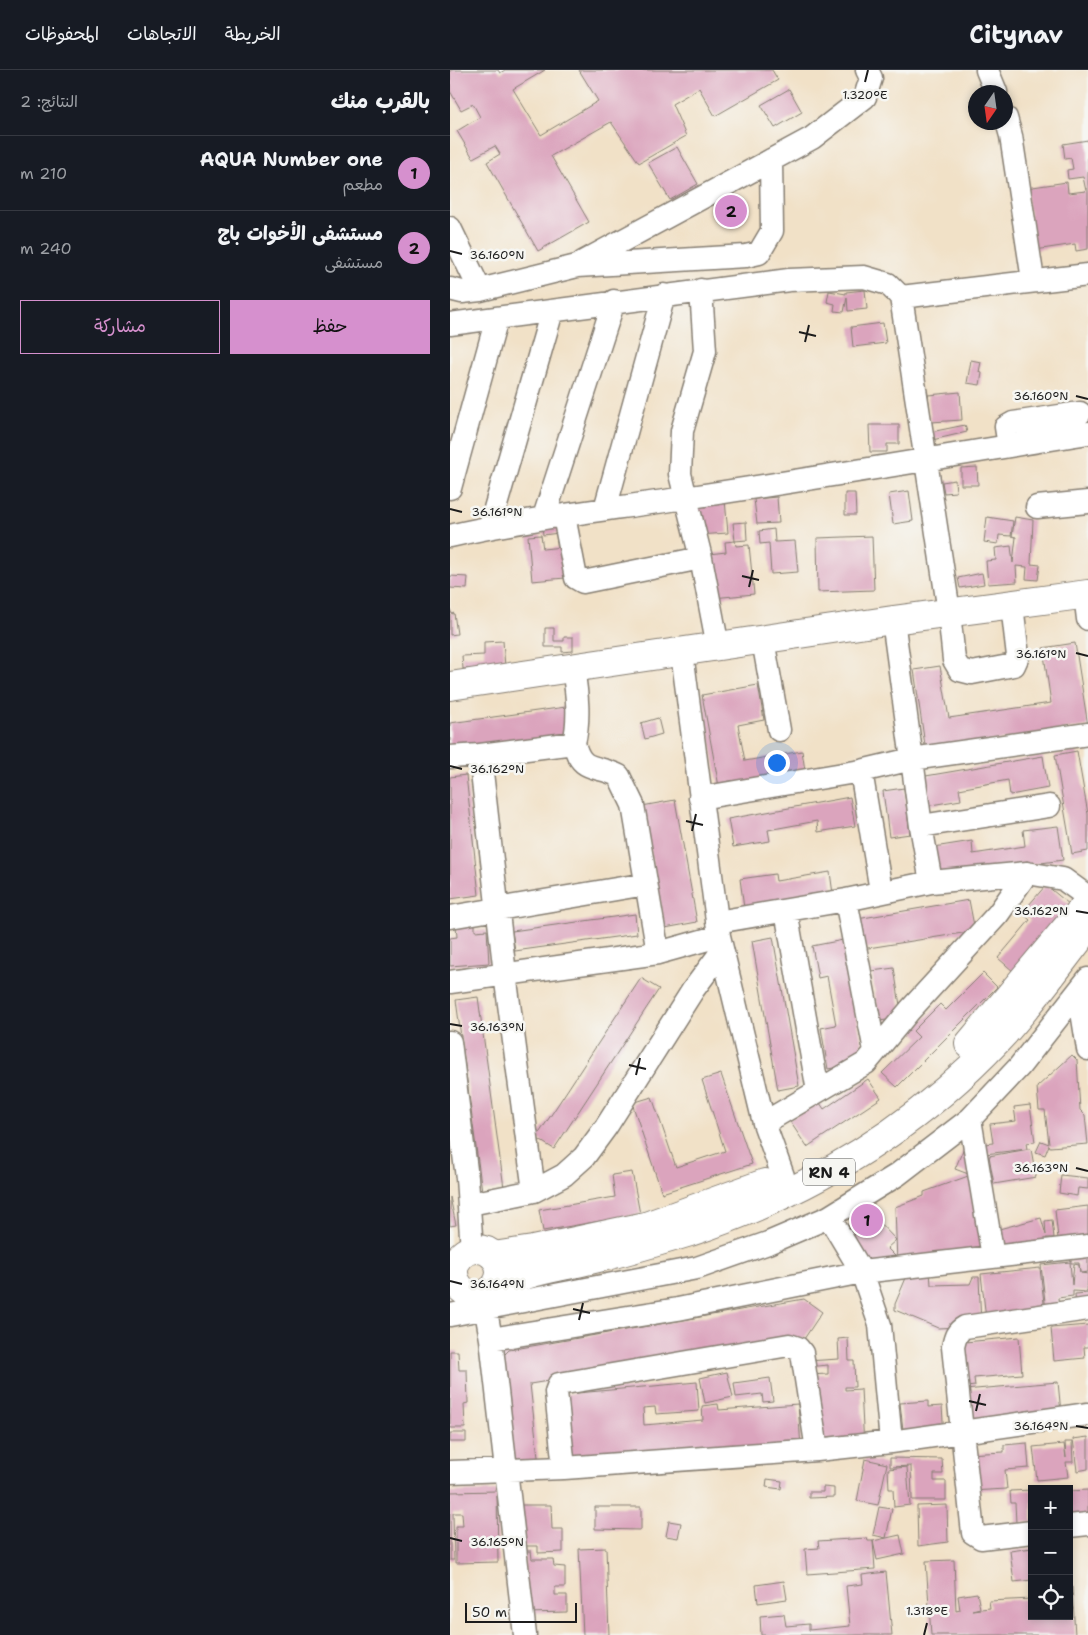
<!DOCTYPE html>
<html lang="ar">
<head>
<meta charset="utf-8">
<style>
	:root { --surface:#171b24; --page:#242831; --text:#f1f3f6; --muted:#9ea1a6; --line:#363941; --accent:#d690ce }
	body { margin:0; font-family:"Shantell Sans","Playpen Sans Arabic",sans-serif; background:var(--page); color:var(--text); direction:rtl }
	.controls { position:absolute; right:15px; bottom:15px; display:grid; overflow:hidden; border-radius:0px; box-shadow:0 2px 8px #0003 }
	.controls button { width:45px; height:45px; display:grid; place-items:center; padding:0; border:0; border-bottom:1px solid var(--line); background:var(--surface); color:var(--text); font:25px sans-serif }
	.compass { position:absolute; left:518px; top:15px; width:45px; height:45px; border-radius:50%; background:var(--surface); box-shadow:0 2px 8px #0003; rotate:193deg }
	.scale { position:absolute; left:15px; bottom:12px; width:112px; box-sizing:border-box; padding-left:5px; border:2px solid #1c1c1c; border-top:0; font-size:14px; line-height:18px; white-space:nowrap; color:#1c1c1c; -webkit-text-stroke:4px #f6f6f2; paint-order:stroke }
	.you { position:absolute; left:326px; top:692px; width:18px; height:18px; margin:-12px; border:4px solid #fff; border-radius:50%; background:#1a73e8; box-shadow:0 0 0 8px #1a73e833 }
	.badge { display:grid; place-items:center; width:32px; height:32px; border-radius:50%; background:var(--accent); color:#111; font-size:16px; font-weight:700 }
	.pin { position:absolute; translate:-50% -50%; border:2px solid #fff; box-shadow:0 1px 5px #0006 }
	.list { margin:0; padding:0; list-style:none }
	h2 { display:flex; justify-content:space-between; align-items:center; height:65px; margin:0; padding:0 20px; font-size:21px }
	h2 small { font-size:16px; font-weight:400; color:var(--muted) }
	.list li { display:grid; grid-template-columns:32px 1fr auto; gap:15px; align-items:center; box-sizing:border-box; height:75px; padding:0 20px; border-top:1px solid var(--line) }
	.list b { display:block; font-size:19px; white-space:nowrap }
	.list p { margin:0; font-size:16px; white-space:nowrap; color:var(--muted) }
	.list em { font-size:16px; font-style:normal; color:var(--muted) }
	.actions { display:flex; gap:10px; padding:15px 20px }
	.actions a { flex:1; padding:11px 0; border:1px solid var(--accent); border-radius:0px; text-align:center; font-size:18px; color:var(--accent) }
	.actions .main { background:var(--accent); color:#111 }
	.icon { flex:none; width:28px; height:28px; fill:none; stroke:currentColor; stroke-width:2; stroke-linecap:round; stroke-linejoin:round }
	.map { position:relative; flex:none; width:638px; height:1565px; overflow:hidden; direction:ltr }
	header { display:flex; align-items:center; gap:30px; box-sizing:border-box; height:70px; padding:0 25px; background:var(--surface); border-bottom:1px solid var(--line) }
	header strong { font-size:24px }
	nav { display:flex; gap:28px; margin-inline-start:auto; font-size:18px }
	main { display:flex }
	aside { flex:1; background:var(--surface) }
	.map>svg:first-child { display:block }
	.building { fill:#dba4bd }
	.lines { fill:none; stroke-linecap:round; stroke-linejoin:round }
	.minor-casing { stroke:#867e72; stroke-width:25 }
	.major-casing { stroke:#867e72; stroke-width:30 }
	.highway-casing { stroke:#867e72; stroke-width:30 }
	.minor { stroke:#fff; stroke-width:22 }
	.major { stroke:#fff; stroke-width:28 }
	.highway { stroke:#fff; stroke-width:28 }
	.ticks { fill:none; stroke:#1c1c1c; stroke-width:2 }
	.labels { text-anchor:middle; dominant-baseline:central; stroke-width:5; stroke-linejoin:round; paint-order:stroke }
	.shield { fill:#f6f6f2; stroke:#5d5d5c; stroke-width:1 }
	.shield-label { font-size:16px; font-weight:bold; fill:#1c1c1c }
	.ticks-label { font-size:12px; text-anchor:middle; fill:#1c1c1c; stroke:#f6f6f2; stroke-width:5; stroke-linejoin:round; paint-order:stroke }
</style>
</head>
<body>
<header>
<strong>Citynav</strong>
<nav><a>الخريطة</a><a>الاتجاهات</a><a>المحفوظات</a></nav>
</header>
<main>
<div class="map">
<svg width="638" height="1565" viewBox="0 0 638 1565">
	<rect width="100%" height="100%" fill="#f6f6f2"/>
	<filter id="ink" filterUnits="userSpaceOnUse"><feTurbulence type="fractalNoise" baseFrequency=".02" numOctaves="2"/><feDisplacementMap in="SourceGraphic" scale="10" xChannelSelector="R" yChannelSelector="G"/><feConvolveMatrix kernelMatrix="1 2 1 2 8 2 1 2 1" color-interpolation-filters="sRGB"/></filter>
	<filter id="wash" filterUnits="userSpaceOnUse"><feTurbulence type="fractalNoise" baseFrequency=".0096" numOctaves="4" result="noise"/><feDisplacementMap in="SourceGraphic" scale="20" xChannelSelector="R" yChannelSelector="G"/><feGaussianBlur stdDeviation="1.12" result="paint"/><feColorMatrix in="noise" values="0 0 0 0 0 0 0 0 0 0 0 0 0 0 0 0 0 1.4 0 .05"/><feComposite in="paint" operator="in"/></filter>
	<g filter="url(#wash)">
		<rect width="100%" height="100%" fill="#f1e1c7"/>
		<g id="blocks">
			<path class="building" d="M0,0h48l2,3 5,-3h40l-32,19 28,46 57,-34 -19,-31h193l6,10 -63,36 -16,-28 -27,16 14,32 -47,27 -28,-41 -60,34 38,66 -51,29 -51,-89 13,-8 -5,-8 -22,12 -16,-27 23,-14 -7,-13 -12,6 -11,-19z
				M339,19l13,23 -27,16 -14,-23z
				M638,70v109l-12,2 -1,-7 -40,6 -9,-62 41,-6 1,11 18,-2 -3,-14 -15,2 -1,-9 6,-1 -2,-11 -6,1 -2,-15z
				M227,77l21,37 -28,16 -22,-37z
				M415,220l2,19 -19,2 -1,-14 -3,15 -10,-1 1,-7 -8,-2 2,-11 17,3v-2z
				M433,253l3,20 -33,4 -2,-20z
				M521,290l10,2 -2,10 3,1 -2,12 -13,-2z
				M510,322l2,28 -31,2 -3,-27z
				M419,355h30v19h-12v8h-17z
				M515,355l2,7 -39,9 -2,-8z
				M527,397l1,18h-17v-17z
				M505,410l1,12 -12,1 -2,-11z
				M459,421l4,30 -20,3 -4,-30z
				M395,423h10l1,22h-11z
				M327,427l2,26 -22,1 -3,-25z
				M275,430l3,33 -30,2 -2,-33z
				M537,447l26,4 -2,15 -12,-1 -1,9 -14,-2z
				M565,447l18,3 -2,44 9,1 -2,15 -12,-1 1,-12 -11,-1 1,16 -29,2 -2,-23 10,-1 -1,-12 16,-2 2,17 3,-26 -4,-1z
				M296,452l1,18 -12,1 1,5 13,-1 5,49 -41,4 -4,-44 17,-2 -1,-10 10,-1 -2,-18z
				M108,454l1,9 -16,2 -1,-9z
				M324,459l1,13 20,-1 3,31 -27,2 -2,-31 -9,1 -1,-13z
				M91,465l2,14 19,-2 3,31 -33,3 -4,-45z
				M422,466l2,54 -56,2 -1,-54z
				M532,503l2,11 -24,4 -2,-10z
				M0,506l18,1 -1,12 -17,-1z
				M0,539l2,5 2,-1 3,21 -7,1z
				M95,558h9v13h10v-4h9v14l-11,1v-5h-17z
				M53,571l2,26 -42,2 -1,-13 22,-1v-13z
				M625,573l13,83 -162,26 -12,-82 26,-4 9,52 102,-15 -8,-55z
				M308,615l6,35 -26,5 7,36 57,-10 4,26 -86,15 -18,-97z
				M116,637l4,27 -120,17v-28z
				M208,648l4,16 -17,5 -4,-16z
				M627,681l11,63v37l-16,3 -17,-99z
				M593,686l5,32 -38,7 -2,-15 -49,9 2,11 -36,6 -5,-29z
				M16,705l13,120 -29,4v-122z
				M454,718l6,46 -21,3 -6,-46z
				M400,727l5,29 -37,6 -1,-11 -49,9 2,11 -37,6 -5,-28z
				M225,730l22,122 -32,6 -23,-122z
				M608,756l5,34 -125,17 -4,-30 38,-6 1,13 52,-8 -2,-16z
				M380,802l3,22 -89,14 -4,-29 35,-5 1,7z
				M596,815l24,20 -56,67 -16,-14 32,-38 -8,-7z
				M519,830l6,31 -113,18 -5,-30z
				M185,844l2,20 -122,17 -3,-20z
				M25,854v7l12,-1 2,33 -39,3v-28l7,-1 -1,-12z
				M323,867l26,149 -21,4 -26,-149z
				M393,870l22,122 -37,7 -7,-41 15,-3 -9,-49 -9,2 -6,-32z
				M444,898l8,50 -23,3 -7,-50z
				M533,903l14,14 -100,100 -15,-14 37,-36 -6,-6 27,-27 6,6z
				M191,908l18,11 -105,160 -18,-11z
				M28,927l26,191 -22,3 -26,-191z
				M622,985l5,5 3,50 5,5 3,29 -38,3 -1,-2 -4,10 -9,-3 5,-11 8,3 -4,-34h-6l-2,-23z
				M271,1004l31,90 -90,29 -30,-90 20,-6 24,70 49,-16 -23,-71z
				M418,1009l13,19 -74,49 -18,-27 29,-20 6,9z
				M580,1035l5,37 -9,1 1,6 -42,5 -1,-10 9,-1 -3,-19 26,-3 -2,-14z
				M515,1075l24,109 1,15 -60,2 1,14 39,-1 3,-7h6l2,49 -43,2 -43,-18v-6l11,-26 -9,-15 -2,-56 29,-11v-4l47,-17 -16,-6z
				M579,1079h2l5,28 -42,7 -5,-28z
				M182,1102l8,42 -97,17 -4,-21 76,-13 -3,-22z
				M611,1105l27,3v11l-10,-1 -1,8 -18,-3z
				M0,1127l6,28 -6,1z
				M638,1136v39l-29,3 -4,-38z
				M424,1147l22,23 -9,8 9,9 -15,15 -15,-16 -10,9 -6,-26z
				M591,1148l5,17 -1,-14 7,-1 2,18h-8l4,13 -43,11 -8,-33z
				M638,1183v19l-7,1 7,1 -1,18 -14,-1v5l-15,2 1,11 -13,2 -5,-46 29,-3 2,23 2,-21 5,1 1,8 -1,-10h-8l-1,-9z
				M590,1198l5,44 -59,7 -5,-45z
				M638,1223v14l-12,1 -1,-14z
				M354,1229l18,13 -18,27 -274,45 8,73 -3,9 -25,1 -13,-105 12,-12z
				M638,1255v22h-4l1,11 -31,3 -3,-33z
				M569,1267l3,37 -48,4 1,8 -17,2 -4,-45z
				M398,1268l1,23h5l1,26h-10v3l16,-1 3,58 -45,2 -11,-74 20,-1v-9l-21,2v-6l32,-2 -1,-20z
				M0,1281h8l1,19h8l1,33 -4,1 1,24h-15z
				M277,1302l6,25 -28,6 -5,-25z
				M320,1308l3,23 -10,1 -1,-8 -26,3 -2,-14z
				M247,1312l2,29 -43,3 -1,-7 -12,1 1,17 59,-5 -1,-14 16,-2 1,6 79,-6 3,44 -231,17 -3,-71z
				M608,1312l4,41 -95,7 -3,-40z
				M478,1331v6l14,-1 2,30 -40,3 -4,-36z
				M0,1363h16v9h-16z
				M638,1367v32l-11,2 -4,-32z
				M615,1372h7l1,20h-7l2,15 -31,3 -4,-33 31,-3 2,14z
				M577,1373l2,25 -24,2 2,19 -37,2 -3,-37 37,-2v-7z
				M440,1388l52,1 1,15h-9v7h12v19h-34l-1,-34 -21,1z
				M415,1389l22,5 -9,41 -21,-4z
				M457,1397l3,38 -16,2 -1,-18h-4l-1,-20z
				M317,1409l15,2 -1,8 -15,-2z
				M373,1417l11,1v9l-25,1v-6h14z
				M582,1420v32l-16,1 -1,-20h-4l-1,-12z
				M638,1420v29l-19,1v-29z
				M47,1421l1,71 -42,1v-37h7l-1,-13h-9l1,47h-4v-68z
				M67,1435h34l1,24h11v23l-25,1v-7h-15v-29h-6z
				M497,1435l1,37 -30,4 -1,-40z
				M145,1437h46v23l-46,-1z
				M429,1437l13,2 -6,29 -13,-3z
				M219,1451l12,2 -3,15 -12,-2z
				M450,1465l4,19 -27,6 -4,-19z
				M417,1468l1,3h5l2,28 -68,5 -2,-25 14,-1 -1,-7z
				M156,1478l3,87h-26l-4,-86z
				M582,1478v32l-18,2 -4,-31z
				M74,1481h7l1,8h21l1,7 11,1v20h-10v8h12v17l-41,1z
				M504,1490l2,51 4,-1 -2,-14 19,-3 3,15 -8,2 18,-2 -1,-7 43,-2v17h37v-29l3,-1 3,49h-144l-5,-74z
				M436,1502l6,63h-131l-1,-19 24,-2 2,12 23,-2v6l41,-4 -4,-40 17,-2 -1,-9z
				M334,1511l3,18 -29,4 -2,-18z"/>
		</g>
	</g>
	<g filter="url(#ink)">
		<use href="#blocks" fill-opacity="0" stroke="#867e72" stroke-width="1"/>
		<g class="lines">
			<g class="minor-casing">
				<path id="minor" d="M537,0l9,22
					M556,48l5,18 22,144
					M0,158l30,62
					M133,192l229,-124 53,-41 6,-19 -4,-8
					M0,219l12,3 18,-2 97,-24 169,-10 13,-3 13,-22 -1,-71
					M251,220l4,61 -23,80 -2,43 21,84 17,89
					M451,227l187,-22
					M0,254l339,-44 75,-3 24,7 13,13 48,315 5,48 6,10 12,3 42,-8 4,-9 -6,-51
					M559,376l-3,-19 7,-4 67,-10
					M0,418l47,-170
					M587,437l51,-5
					M155,439l59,-214
					M114,446l12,62 7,4 118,-24
					M94,447l70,-216
					M40,456l62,-215
					M0,466c77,-18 156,-26 235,-38 134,-20 269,-43 403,-65
					M635,524l3,25
					M443,550l28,206 10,56
					M313,570l16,90
					M232,583l37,283 45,187
					M123,598c4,25 7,50 1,75
					M0,687l30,-2
					M411,701l20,120
					M250,728l161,-27 51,-12 176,-25
					M471,756l128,-20
					M396,830l29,151
					M336,841l32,180
					M0,847l196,-33
					M267,852l129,-22 85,-18 96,-9 36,6 25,18
					M0,912l208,-29 61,-17
					M629,923l9,56
					M0,972l17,136 5,72
					M520,1049l23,138
					M333,1106l-19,-53 102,-60 44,-53 88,-96 29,-41
					M84,1121l30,-16 20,-18 22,-30 87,-137 29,-39
					M20,1134l64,-13 -29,-217 -25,-219 94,-12c7,31 23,21 45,33l14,29 25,148
					M379,1147l33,55 226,-26
					M33,1224l8,45 34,296
					M0,1245l247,-47 71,-25 61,-26 68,-42 73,-56 49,-52 69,-88
					M41,1269l187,-30 184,-37 18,53 11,117
					M114,1398l-8,-76 3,-8 230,-39 9,3 4,5 15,97
					M0,1402l114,-4 253,-18 74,-8 197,-28
					M619,1456l19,-2
					M582,1462l-51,6 -8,-5 -20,-186c2,-9 3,-15 12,-20l123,-18"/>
			</g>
			<g class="major-casing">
				<path id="major" d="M0,616l443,-66 195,-26"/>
			</g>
			<g class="highway-casing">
				<path id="highway" d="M519,974l119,-142
					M4 1202a23 23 0 1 1 46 0a23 23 0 1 1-46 0Z
					M43,1186l40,-6 113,-24 119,-43
					M42,1220c27,-17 58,-21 89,-28 37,-8 73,-19 109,-30 117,-39 223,-102 308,-192 33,-35 60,-74 90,-112"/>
			</g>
			<use href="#minor" class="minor"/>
			<use href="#major" class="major"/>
			<use href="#highway" class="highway"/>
		</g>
	</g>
	<path class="ticks" d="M415,12l3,-12M0,181l12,3M349,262l17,4M355,272l4,-17M626,326l12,3M0,439l12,3M292,506l17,4M299,517l4,-17M626,583l12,3M0,696l12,3M236,751l17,4M242,761l4,-17M626,841l12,2M0,954l12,2M179,995l17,4M186,1005l4,-17M626,1098l12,3M0,1211l12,3M123,1239l17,4M129,1250l4,-17M519,1331l17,4M526,1341l4,-17M626,1356l12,2M0,1468l12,3M474,1565l3,-12"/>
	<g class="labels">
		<rect class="shield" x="353" y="1088.5" width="52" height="27" rx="4"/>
		<g class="shield-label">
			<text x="379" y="1102">RN 4</text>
		</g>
	</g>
	<g class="ticks-label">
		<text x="415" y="29">1.320°E</text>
		<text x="47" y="189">36.160°N</text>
		<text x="591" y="330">36.160°N</text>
		<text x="47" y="446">36.161°N</text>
		<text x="591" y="588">36.161°N</text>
		<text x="47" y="703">36.162°N</text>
		<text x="591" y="845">36.162°N</text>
		<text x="47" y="961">36.163°N</text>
		<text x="591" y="1102">36.163°N</text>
		<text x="47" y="1218">36.164°N</text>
		<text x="591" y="1360">36.164°N</text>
		<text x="47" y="1476">36.165°N</text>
		<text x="477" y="1545">1.318°E</text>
	</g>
</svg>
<div class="controls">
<button>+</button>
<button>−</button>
<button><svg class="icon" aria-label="locate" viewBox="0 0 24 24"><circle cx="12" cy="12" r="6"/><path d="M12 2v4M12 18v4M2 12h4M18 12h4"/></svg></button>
</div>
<svg class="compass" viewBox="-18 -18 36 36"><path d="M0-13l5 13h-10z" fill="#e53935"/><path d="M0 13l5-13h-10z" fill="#9ea1a6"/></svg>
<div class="scale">50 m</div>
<div class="you"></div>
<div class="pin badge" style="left:417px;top:1150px">1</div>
<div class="pin badge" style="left:281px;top:141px">2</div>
</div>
<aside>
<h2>بالقرب منك<small>النتائج: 2</small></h2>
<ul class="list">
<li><span class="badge">1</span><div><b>AQUA Number one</b><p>مطعم</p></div><em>210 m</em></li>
<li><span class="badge">2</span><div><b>مستشفى الأخوات باج</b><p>مستشفى</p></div><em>240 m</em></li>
</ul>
<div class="actions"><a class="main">حفظ</a><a>مشاركة</a></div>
</aside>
</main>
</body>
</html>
